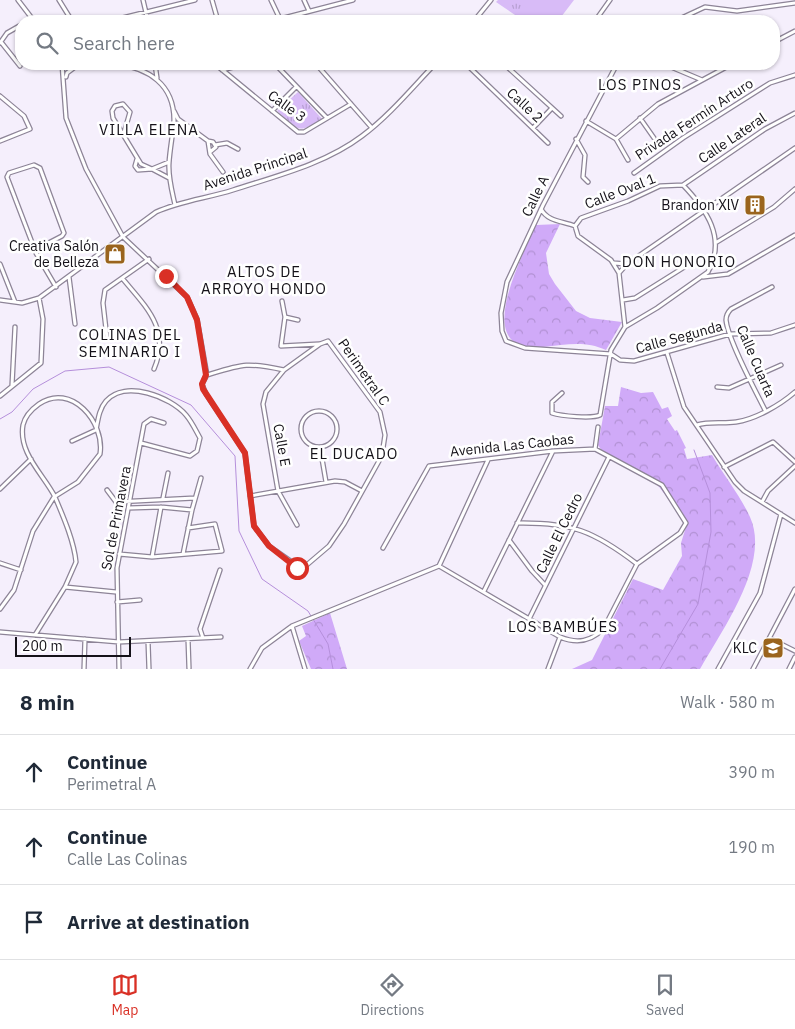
<!DOCTYPE html>
<html lang="en">
<head>
<meta charset="utf-8">
<style>
	:root { --surface:#fff; --page:#f6f6f7; --text:#1f2937; --muted:#747a83; --line:#e0e1e3; --accent:#d93025 }
	body { margin:0; font-family:"IBM Plex Sans",sans-serif; background:var(--page); color:var(--text) }
	.scale { position:absolute; left:15px; bottom:12px; width:116px; box-sizing:border-box; padding-left:5px; border:2px solid #151219; border-top:0; font-size:14px; line-height:18px; white-space:nowrap; color:#151219; -webkit-text-stroke:4px #fff; paint-order:stroke }
	.stop { position:absolute; width:15px; height:15px; margin:-11px; border:4px solid #d93025; border-radius:50%; background:#fff }
	.stop.end { background:#d93025; border-color:#fff; box-shadow:0 1px 5px #0008 }
	.list { margin:0; padding:0; list-style:none }
	h2 { display:flex; justify-content:space-between; align-items:center; height:65px; margin:0; padding:0 20px; font-size:21px }
	h2 small { font-size:16px; font-weight:400; color:var(--muted) }
	.list li { display:grid; grid-template-columns:32px 1fr auto; gap:15px; align-items:center; box-sizing:border-box; height:75px; padding:0 20px; border-top:1px solid var(--line) }
	.list b { display:block; font-size:19px; white-space:nowrap }
	.list p { margin:0; font-size:16px; white-space:nowrap; color:var(--muted) }
	.list em { font-size:16px; font-style:normal; color:var(--muted) }
	.icon { flex:none; width:28px; height:28px; fill:none; stroke:currentColor; stroke-width:2; stroke-linecap:round; stroke-linejoin:round }
	.map { position:relative; flex:none; width:795px; height:669px; overflow:hidden }
	.search { position:absolute; background:var(--surface); box-shadow:0 1px 4px #0004; left:15px; right:15px; top:15px; height:55px; display:flex; align-items:center; gap:12px; box-sizing:border-box; padding:0 18px; border-radius:20px; color:var(--muted); font-size:19px }
	.sheet { height:290px; background:var(--surface) }
	nav { display:flex; justify-content:space-around; align-items:center; box-sizing:border-box; height:70px; border-top:1px solid var(--line); background:var(--surface); font-size:14px; color:var(--muted) }
	nav a { display:grid; justify-items:center; gap:2px }
	nav .on { color:var(--accent) }
	.map>svg:first-child { display:block }
	.forest { fill:url(#forest-crowns) }
	.park { fill:url(#park-tufts) }
	.pitch { fill:#d8bbf7 }
	.lines { fill:none; stroke-linecap:round; stroke-linejoin:round }
	.stream { stroke:#b58fdb; stroke-width:1 }
	.street-casing { stroke:#8d8497; stroke-width:5.5 }
	.street { stroke:#fff; stroke-width:3 }
	.route { stroke:#d93025; stroke-width:6 }
	.labels { text-anchor:middle; dominant-baseline:central; stroke-width:5; stroke-linejoin:round; paint-order:stroke }
	.street-label { font-size:14px; fill:#151219; stroke:#fff }
	.poi-label { font-size:14px; fill:#151219; stroke:#fff; text-anchor:end }
	.neighbourhood-label { font-size:15px; letter-spacing:1px; fill:#151219; stroke:#fff }
</style>
</head>
<body>
<div class="map">
<svg width="795" height="669" viewBox="0 0 795 669">
	<defs>
		<pattern id="forest-crowns" width="20" height="18" patternUnits="userSpaceOnUse" patternTransform="scale(1.25)"><rect width="20" height="18" fill="#d0aaf8"/><path d="M2 6a3 3 0 1 1 6 0M12 15a3 3 0 1 1 6 0" fill="none" stroke="#b291d4"/></pattern>
		<pattern id="park-tufts" width="24" height="20" patternUnits="userSpaceOnUse" patternTransform="scale(1.25)"><rect width="24" height="20" fill="#d8bbf7"/><path d="M3 7l-1-3M5 7V3M7 7l1-3M15 17l-1-3M17 17v-4M19 17l1-3" fill="none" stroke="#b8a0d3"/></pattern>
	</defs>
	<rect width="100%" height="100%" fill="#f5effc"/>
	<path class="forest" d="M560,224l-14,29 3,21 6,10 21,27 14,7 32,4 -16,28c-22,-10 -40,-5 -63,-3 -75,8 -20,-91 -7,-122z
		M621,387l20,6 12,-1 9,17 6,-2 4,9 -5,3 8,12 2,-1 9,18 -2,1 3,10 25,-4c12,21 28,40 38,62 21,46 -28,113 -50,152h-128l20,-9 41,-81 30,11 19,-34 -1,-13 5,-16 -13,-22 -20,-26 -51,-28 -4,-6 7,-39h13z
		M330,613l17,56h-36l-12,-28 7,-5 -4,-10z"/>
	<path class="park" d="M498,0h76l-16,21h-34l-28,-19z
		M298,92l24,27c-26,16 -22,11 -45,-8z"/>
	<path class="pitch" d="M510,0h57l-9,21z"/>
	<g class="lines">
		<path class="stream" d="M0,419l12,-7 21,-23 32,-18 44,-4 82,38 44,51 4,75 23,48 46,32 3,5
			M313,619l15,25 5,25
			M660,669l38,-65 13,-72 -1,-39 -16,-43"/>
		<g class="street-casing">
			<path id="street" d="M18,0l16,21
				M59,0l13,21
				M143,0l5,21
				M212,0l6,21
				M271,0l9,19
				M304,0l5,11
				M110,21l85,-21
				M272,21l81,-21
				M474,21l17,-21
				M595,21l15,-21
				M675,21l30,-14 32,4 58,-8
				M1,42l19,24
				M774,42l21,-11
				M0,43l7,-10 14,-8
				M62,64l4,54 20,51 37,68 64,60 10,22 10,56
				M116,64c32,4 58,20 58,56 -1,14 -4,28 -5,43 -1,14 3,28 6,42
				M155,64l2,14
				M215,64l83,68h6l47,-28
				M275,64l52,54
				M316,64l56,64
				M466,64l82,79
				M504,64l57,52
				M617,64l-74,141 -36,77 -6,31 1,18 4,10 19,7 86,6 9,6 14,1 96,-27 41,-1 24,-8
				M664,64l38,16
				M142,68l10,-4
				M222,70l23,-6
				M66,77l1,-4 12,-9
				M0,96l24,20 6,13 -30,12
				M174,111l4,8 30,22 2,13 13,18
				M272,111l24,-24
				M640,118l14,20
				M586,121l30,18 12,21
				M533,128l19,-20
				M124,133l6,-21 -7,-8 -8,2 -3,5 1,7 28,46 11,5 17,-7
				M173,133l5,-6 8,-2
				M576,139l9,16 -2,22 5,5
				M616,139l42,-35 74,-40
				M208,141l5,1 3,5 -6,5
				M215,145l12,-2 11,6
				M137,159l-2,7 3,4 14,-1 17,9
				M634,173l49,-35 87,-55 25,-8
				M683,185l82,-56 30,-16
				M541,209c7,13 22,12 34,17l6,-8 47,-17 32,-15 23,-1c23,24 44,53 25,87l-51,36 -32,19
				M575,226l3,10 33,24 8,13 6,54
				M717,242l57,-35 21,-18
				M35,250l27,-14 2,-3 -24,-65 -6,-3 -25,8 -2,4 29,76 20,34
				M614,263l12,1
				M0,264l15,38
				M619,273l8,-9 168,-116
				M69,277l6,47
				M703,277l25,-3 67,-39
				M122,278c24,29 49,51 32,91
				M0,300l22,3 17,-5 117,-86c24,-11 52,-14 77,-22 43,-14 92,-26 129,-54 27,-20 50,-48 73,-72
				M623,300l12,-2 51,-32
				M282,301l3,16 -4,29 38,-2
				M285,317l13,3
				M107,338l-4,-35 2,-13 44,-31
				M328,341l52,71 5,23 -2,13 -4,13 -35,63 -15,22 -27,23 -33,-23 -15,-20 -9,-73 -39,-59 -4,-10 5,-9c36,-11 39,-13 77,-5l36,-26z
				M667,353l17,54 51,75 9,9 51,32
				M284,370l-18,22 -3,12 15,87 19,34
				M12,385l3,-58
				M717,387l12,1 52,-23
				M562,393l-10,9v11c9,3 40,6 48,2l11,-65 14,-23
				M0,396l41,-33 2,-44 -4,-21
				M765,410c-10,-20 -37,-70 -39,-90 0,-5 2,-8 5,-11l41,-22
				M301 429a18 18 0 1 1 36 0a18 18 0 1 1-36 0Z
				M697,425c13,-4 26,-1 39,-3 20,-3 44,-17 59,-30
				M96,430c2,-10 3,-21 10,-29 19,-22 65,-4 80,14 6,7 10,16 14,23l-3,13 -7,5 -49,-13
				M72,441l24,-11
				M320,447l6,35
				M595,449l3,-22
				M724,467l49,-25 22,20
				M0,489l31,-30
				M107,490l9,12 79,-4
				M250,496l85,-15 10,1 17,9
				M163,498l5,-25
				M762,502l6,-11 27,-25
				M129,508l32,-1 31,3
				M517,523c54,-1 77,8 120,41
				M509,540l23,31 13,14
				M119,554l33,3 70,-6 -7,-27 -27,4
				M183,554l9,-44 9,-32
				M152,557l9,-50
				M0,563l21,7
				M439,566l49,-106
				M65,587l51,5
				M484,591l69,-140
				M117,602l23,-2
				M0,609l14,-19 19,-59 21,-34 24,-15 22,-28c5,-32 -29,-72 -61,-50 -7,5 -14,12 -16,21 -5,28 21,50 32,72 8,19 19,44 21,65l-11,25 -30,48
				M529,619l80,-162
				M292,626l13,43
				M0,632l119,10 102,-5
				M203,638l-3,-9 20,-59
				M188,639l1,29
				M771,639l24,12
				M148,641l1,28
				M84,669l1,-30
				M119,669l-2,-101 27,-144 7,-5 13,4
				M250,669l12,-21 30,-22 147,-60 121,71c17,7 31,5 44,-9l33,-64 43,-31 6,-10 -24,-38 -67,-36 -42,2 -124,15 -46,82
				M548,669l12,-32
				M718,669l42,-76 21,-79
				M753,669l42,-80
				M789,669l6,-12"/>
		</g>
		<use href="#street" class="street"/>
	</g>
	<g class="lines">
		<path class="route" d="M166,276l21,21 10,23 9,55 -4,9 1,5 42,64 9,73 15,20 28,22"/>
	</g>
	<defs>
		<g id="building-square" transform="scale(1.125)"><rect x="-9" y="-9" width="18" height="18" rx="4" fill="#9a641d" stroke="#fff"/><path d="M-4-6H4V6H1V3H-1V6H-4ZM-2.5-4.3h1.7v1.8h-1.7ZM.8-4.3h1.7v1.8H.8ZM-2.5-1h1.7V.8h-1.7ZM.8-1h1.7V.8H.8Z" fill="#fff"/></g>
		<g id="shop-square" transform="scale(1.125)"><rect x="-9" y="-9" width="18" height="18" rx="4" fill="#9a641d" stroke="#fff"/><path d="M-5-2.5h2.3a2.7 3.5 0 0 1 5.4 0H5L5.5 6h-11ZM-1.5-2.5h3a1.5 2.3 0 0 0-3 0Z" fill="#fff"/></g>
		<g id="school-square" transform="scale(1.125)"><rect x="-9" y="-9" width="18" height="18" rx="4" fill="#9a641d" stroke="#fff"/><path d="M0-5L7-2L0 1L-7-2ZM-4 1L0 2.5L4 1V4Q0 6-4 4Z" fill="#fff"/></g>
	</defs>
	<g fill-rule="evenodd">
		<use href="#building-square" x="755" y="205"/>
		<use href="#shop-square" x="115" y="254"/>
		<use href="#school-square" x="773" y="648"/>
	</g>
	<g class="labels">
		<g class="street-label">
			<text transform="translate(525 105) rotate(43)">Calle 2</text>
			<text transform="translate(287 106) rotate(36)">Calle 3</text>
			<text transform="translate(694 119) rotate(-33)">Privada Fermín Arturo</text>
			<text transform="translate(732 138) rotate(-34)">Calle Lateral</text>
			<text transform="translate(255 169) rotate(-18)">Avenida Principal</text>
			<text transform="translate(620 191) rotate(-21)">Calle Oval 1</text>
			<text transform="translate(535 196) rotate(-64)">Calle A</text>
			<text transform="translate(679 337) rotate(-15)">Calle Segunda</text>
			<text transform="translate(756 361) rotate(67)">Calle Cuarta</text>
			<text transform="translate(364 372) rotate(55)">Perimetral C</text>
			<text transform="translate(282 445) rotate(80)">Calle E</text>
			<text transform="translate(512 445) rotate(-6)">Avenida Las Caobas</text>
			<text transform="translate(116 518) rotate(-79)">Sol de Primavera</text>
			<text transform="translate(559 533) rotate(-64)">Calle El Cedro</text>
		</g>
		<g class="poi-label">
			<text x="739" y="205">Brandon XlV</text>
			<text x="99" y="246">Creativa Salón<tspan x="99" dy="16">de Belleza</tspan></text>
			<text x="757" y="648">KLC</text>
		</g>
		<g class="neighbourhood-label">
			<text x="640" y="84">LOS PINOS</text>
			<text x="149" y="129">VILLA ELENA</text>
			<text x="679" y="261">DON HONORIO</text>
			<text x="264" y="271">ALTOS DE<tspan x="264" dy="17">ARROYO HONDO</tspan></text>
			<text x="130" y="334">COLINAS DEL<tspan x="130" dy="17">SEMINARIO I</tspan></text>
			<text x="354" y="453">EL DUCADO</text>
			<text x="563" y="626">LOS BAMBÚES</text>
		</g>
	</g>
</svg>
<div class="scale">200 m</div>
<div class="stop" style="left:297px;top:568px"></div>
<div class="stop end" style="left:166px;top:276px"></div>
<div class="search"><svg class="icon" aria-label="search" viewBox="0 0 24 24"><circle cx="10" cy="10" r="6"/><path d="M15 15l6 6"/></svg>Search here</div>
</div>
<section class="sheet">
<h2>8 min<small>Walk · 580 m</small></h2>
<ul class="list">
<li><svg class="icon" aria-label="ahead" viewBox="0 0 24 24"><path d="M12 20V5M6 11l6-6 6 6"/></svg><div><b>Continue</b><p>Perimetral A</p></div><em>390 m</em></li>
<li><svg class="icon" aria-label="ahead" viewBox="0 0 24 24"><path d="M12 20V5M6 11l6-6 6 6"/></svg><div><b>Continue</b><p>Calle Las Colinas</p></div><em>190 m</em></li>
<li><svg class="icon" aria-label="arrive" viewBox="0 0 24 24"><path d="M6 21V4h12l-3 4 3 4H6"/></svg><div><b>Arrive at destination</b></div></li>
</ul>
</section>
<nav>
<a class="on"><svg class="icon" aria-label="map" viewBox="0 0 24 24"><path d="M3 6l6-2 6 2 6-2v14l-6 2-6-2-6 2zM9 4v14M15 6v14"/></svg>Map</a>
<a><svg class="icon" aria-label="directions" viewBox="0 0 24 24"><path d="M12 3l9 9-9 9-9-9zM9 14v-3h6M13 9l2 2-2 2"/></svg>Directions</a>
<a><svg class="icon" aria-label="saved" viewBox="0 0 24 24"><path d="M7 4h10v16l-5-4-5 4z"/></svg>Saved</a>
</nav>
</body>
</html>
